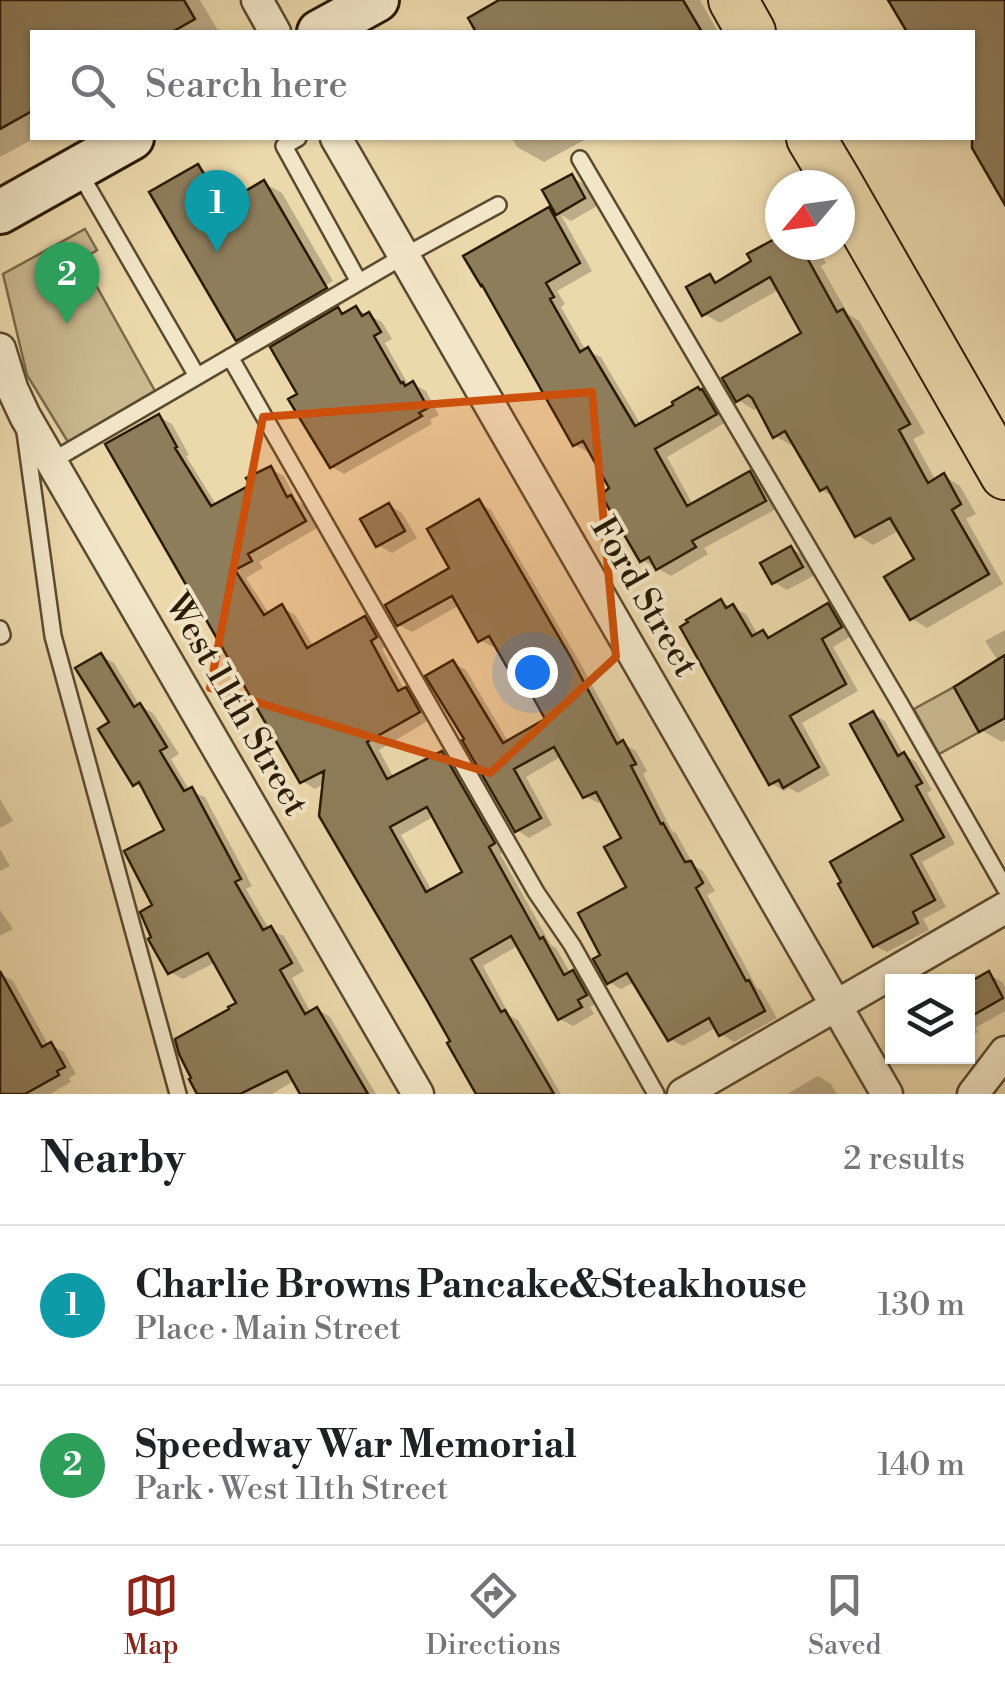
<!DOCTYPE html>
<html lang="en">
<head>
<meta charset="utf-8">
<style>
	:root { --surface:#fff; --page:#f6f6f6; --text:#202124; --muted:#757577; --line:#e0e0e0; --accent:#8f2418 }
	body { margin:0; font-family:"Libre Bodoni",serif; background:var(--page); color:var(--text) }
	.controls { position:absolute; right:30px; bottom:30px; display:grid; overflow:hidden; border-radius:0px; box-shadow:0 2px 8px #0004 }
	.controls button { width:90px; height:90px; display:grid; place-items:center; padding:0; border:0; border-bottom:2px solid var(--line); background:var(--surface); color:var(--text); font:50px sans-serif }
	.compass { position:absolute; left:765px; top:170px; width:90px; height:90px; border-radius:50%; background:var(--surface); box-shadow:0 2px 8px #0004; rotate:241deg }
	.you { position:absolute; left:532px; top:672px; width:35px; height:35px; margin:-25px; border:8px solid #fff; border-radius:50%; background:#1a73e8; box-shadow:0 0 0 15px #1a73e833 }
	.badge { display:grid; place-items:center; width:65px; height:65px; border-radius:50%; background:var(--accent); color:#fff; font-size:32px; font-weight:700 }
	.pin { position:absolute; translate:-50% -82px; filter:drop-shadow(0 2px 5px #0008) }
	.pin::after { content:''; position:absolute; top:52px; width:35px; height:30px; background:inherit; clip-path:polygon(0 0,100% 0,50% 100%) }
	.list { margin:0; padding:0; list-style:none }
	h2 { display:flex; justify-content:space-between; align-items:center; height:130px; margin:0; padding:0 40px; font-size:42px }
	h2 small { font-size:32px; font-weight:400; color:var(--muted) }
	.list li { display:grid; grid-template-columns:65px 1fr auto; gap:30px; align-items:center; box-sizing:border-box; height:160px; padding:0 40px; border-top:2px solid var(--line) }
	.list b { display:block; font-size:38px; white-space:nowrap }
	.list p { margin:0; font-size:32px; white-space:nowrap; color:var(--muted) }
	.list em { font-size:32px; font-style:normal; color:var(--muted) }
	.icon { flex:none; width:55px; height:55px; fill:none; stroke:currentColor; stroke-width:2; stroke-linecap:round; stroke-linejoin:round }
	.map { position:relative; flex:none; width:1005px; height:1094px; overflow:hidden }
	.search { position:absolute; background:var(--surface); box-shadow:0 2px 8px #0004; left:30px; right:30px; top:30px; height:110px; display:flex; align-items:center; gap:25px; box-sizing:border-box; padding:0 35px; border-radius:0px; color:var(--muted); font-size:38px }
	.sheet { height:450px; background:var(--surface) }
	nav { display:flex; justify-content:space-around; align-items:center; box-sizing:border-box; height:140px; border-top:2px solid var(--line); background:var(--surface); font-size:28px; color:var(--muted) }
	nav a { display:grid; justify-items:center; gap:5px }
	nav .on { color:var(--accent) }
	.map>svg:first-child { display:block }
	.green { fill:#cab88f; stroke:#7a694a; stroke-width:2.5 }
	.shadow { fill:#0003; fill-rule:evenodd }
	.building { fill:#8e7d5b; stroke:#2a1a04; stroke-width:2.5; fill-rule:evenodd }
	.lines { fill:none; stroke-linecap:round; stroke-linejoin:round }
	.lane-casing { stroke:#5a4a2e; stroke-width:20 }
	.street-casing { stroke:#5a4a2e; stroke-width:35 }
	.secondary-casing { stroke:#2a1a04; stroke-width:48 }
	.primary-casing { stroke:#2a1a04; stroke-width:52 }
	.lane { stroke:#f2e6c8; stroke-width:15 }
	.street { stroke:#f2e6c8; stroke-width:30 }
	.secondary { stroke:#f2e6c8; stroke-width:42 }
	.primary { stroke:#ebd8ab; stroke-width:48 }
	.marked { fill:#cc500b; fill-opacity:0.2; stroke:#cc500b; stroke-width:8; stroke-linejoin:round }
	.labels { text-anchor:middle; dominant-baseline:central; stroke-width:8; stroke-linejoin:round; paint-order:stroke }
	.street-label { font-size:35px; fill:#2a1a04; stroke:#f2e6c8 }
</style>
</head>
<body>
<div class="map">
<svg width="1005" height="1094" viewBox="0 0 1005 1094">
	<rect width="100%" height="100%" fill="#ebd8ab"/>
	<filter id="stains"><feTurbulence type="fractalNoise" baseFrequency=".002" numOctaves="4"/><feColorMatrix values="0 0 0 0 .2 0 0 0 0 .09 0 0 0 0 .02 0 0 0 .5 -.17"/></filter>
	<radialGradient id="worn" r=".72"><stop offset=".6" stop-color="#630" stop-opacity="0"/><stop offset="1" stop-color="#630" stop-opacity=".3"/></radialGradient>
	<path class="green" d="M85,229l12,21 -15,10 73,131 -87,51 -41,-67 -24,-101z
		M954,687l25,45 -40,22 -25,-45z"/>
	<path class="shadow" d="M0,0h200l19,32h-187v106h3l-35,19z
		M504,0h196l18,32h-239l-8,-13z
		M512,138h76l-44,24 -27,-15z
		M198,167l18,10 15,26 33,-20 18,10 51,88 -90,53v6l93,-54 7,12 -88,51 -17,-10z
		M572,177l13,8 12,21 -26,15 -10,-6 31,56 -35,20 8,13 -4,3 25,44 15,6 40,68 57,-35 17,9 13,22 -61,36 26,48 57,-31 14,8 14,26 -74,40 4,6 -37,22 -29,-16 -30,-71 -21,-38 -3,1 -13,-7 -89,-159 63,-76 10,5 -13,-24z
		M780,239v6h36l10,18 -5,3 27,48 11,7 66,112 -12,6 23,42 8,-5 16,10 16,28 -10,5 37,65 -76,44 -16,-10 7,-58 -18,-30 -27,15 -16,-10 -21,-37 -15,-8 -26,-47 -4,2 -16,-9 -17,-29 -4,3 -16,-10 67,-66 -25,-45 -60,34 -16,-9 6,-37 10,6 34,-21z
		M356,309l26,13 10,17 -7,4 24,43 4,-2 13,7 13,24 -9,5 2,4 -88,50 -12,-7 -32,-72 38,-85 8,5z
		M159,417l13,7 17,31 -3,1 31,50 36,-20 18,-17 13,7 13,25 7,4 13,23 -58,34 4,6 -17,10 24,37 12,-8 13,8 19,32 51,-28 13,7 11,19 -7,4 22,40 15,8 12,22 -52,31 15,28 48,-24 13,7 51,90 -6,3 51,91 5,3 15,26 2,-1 13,7 13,22 -9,5 4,7 -21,12 -13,-7 -41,-74 -36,21 27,50 8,4 43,74h-82l-154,-311 -10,6 -13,-8zM435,816l31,56 -34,19 -31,-56z
		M479,502l12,8 91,156 41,77 13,8 11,20 -4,3 29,57 4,2 18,33 9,5 12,20 -8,4 50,93 4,2 16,28 -43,24 -13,-8 -4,-7 -34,19 -13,-7 -35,-57 -14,7 -12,-7 -5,-26 25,-68 -4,-49 -23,-37 -4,1 -13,-7 -23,-40 -36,21 26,48 -23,13 -12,-8 -64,-167 13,7 43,73 39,-23 -21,-38 -13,-8 -17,-29 -4,2 -13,-7 -20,-35 -48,27 -13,-7 53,-57z
		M389,505l13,8 15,25 -25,15 -14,-8z
		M791,549l14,7 10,19 -28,15 -13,-8z
		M721,602l25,12 12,21 5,-2 10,5 55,-32 13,7 12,22 -20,12 25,44 -56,32 28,52 -32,18 -9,-5 -5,3 -13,-8z
		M1005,630v110l-3,2 -21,-12 18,-68 -14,-21z
		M101,656l13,7 26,43 13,7 26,41 -8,5 19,32 15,6 47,89 -6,3 23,40 15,7 20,35 -12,7 19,35 6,-4 13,8 46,77h-73l-8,-14 -23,14h-72l40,-91 -24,-41 -33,17 -13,-7 -15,-66 12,-75 -21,-41 -11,-6 -23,-61z
		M873,714l12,7 18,33 13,8 16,28 -5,3 28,51 -33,18 24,45 -23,12 6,11 -42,22 -12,-6 31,-125z
		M0,799l13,22 -13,7z
		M0,849l10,17 -10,5z
		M0,910l13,19 -13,7z
		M0,974l13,7 36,65 2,-1 13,7 12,22 -7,4 2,4 -21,12h-50z
		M989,974l13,8 3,5v24l-30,17 3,4 -10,5v-51z
		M818,1076l13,8 6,10h-50z"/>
	<path class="building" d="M0,0h184l11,19 -23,13h-140v79l-32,18z
		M499,0h184l19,32h-226l-8,-14z
		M888,0h117v205l-33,-57v-116h-65z
		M198,164l24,41 42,-25 63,108 -91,53 -87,-149z
		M572,174l13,24 -29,17 -14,-25z
		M549,207l31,56 -34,20 8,14 -4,2 30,53 8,-5 47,79 38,-21 -1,-3 26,-15 2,3 2,-1 15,25 -62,35 32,57 63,-35 16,30 -74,40 4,6 -40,23 -7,-13 -9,5 -39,-67 8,-7 -26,-47 -10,5 -91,-161 -1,1 -18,-30z
		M780,236v9h20l37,67 6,-3 67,115 -11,6 29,53 16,-10 17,31 -9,6 37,64 -79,46 -26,-43 30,-18 -24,-41 -35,19 -28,-50 -7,4 -35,-60 -12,7 -21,-40 -4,-3 -12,7 -14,-24 79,-45 -31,-56 -68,39 -16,-29 24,-13 5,9 36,-22 -4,-7z
		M356,306l6,10 7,-4 12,20 -7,4 27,47 2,-1 2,4 8,-5 15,27 -9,5 3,3 -92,52 -42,-69 9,-5 -27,-47 68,-40 4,7z
		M159,414l18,33 -2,1 36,58 39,-21 -4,-7 25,-12 16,31 4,-2 15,26 -58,33 4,7 -17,9 29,45 18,-11 25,44 58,-32 12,21 -6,4 27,50 8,-4 14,25 -53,30 20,37 55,-28 53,92 -6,4 51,92 3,-2 21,38 9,-5 14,25 -9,5 4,7 -24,13 -47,-84 -40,23 30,53 4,-2 49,84h-78l-29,-51 3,-2 -22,-39 -109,-186 5,-45 -24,12 -195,-339zM427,807l35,65 -36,20 -36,-65z
		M479,499l91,157 47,88 6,-4 13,24 -5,2 30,58 2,-1 22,39 6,-1 12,22 -7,5 50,93 3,-1 16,31 -46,25 -10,-18 -41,23 -41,-68 -20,11 -14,-25 7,-4 -22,-42 48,-26 -22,-40 17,-9 -25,-46 -13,6 -29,-51 -40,22 27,49 -26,14 -53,-92 2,-1 -39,-63 28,-16 50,83 42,-24 -26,-47 -7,4 -23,-40 -11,6 -26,-46 -55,30 -12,-21 64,-37 -22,-39z
		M389,503l16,28 -29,16 -16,-28z
		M791,546l12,21 -31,17 -12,-21z
		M721,599l5,9 7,-4 19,32 11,-6 5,8 60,-35 14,24 -20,12 24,45 -56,32 29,51 -36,21 -4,-8 -10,5 -89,-158 8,-5 -2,-2z
		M101,653l33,54 6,-4 27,44 -7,4 24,40 8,-4 49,92 -6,3 28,48 8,-4 21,37 -12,7 25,44 12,-7 51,87h-68l-13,-23 -47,23h-43l-8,-15 2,-1 -12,-24 -4,-15 54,-30 -1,-2 8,-4 -28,-50 -40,21 -20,-35 3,-2 -11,-25 12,-7 -28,-54 40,-21 -25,-48 -6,4 -35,-57 11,-7 -34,-54z
		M1005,655v63l-26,14 -25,-45z
		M873,711l25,45 6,-4 18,31 -6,3 28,51 -33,18 24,45 -22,12 5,11 -45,24 -35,-63 3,-2 -11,-20 73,-42 -53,-96z
		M0,971l42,76 9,-5 14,25 -8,4 2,4 -34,19h-25z
		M989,971l14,27 -35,20v-35z"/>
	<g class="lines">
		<g class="lane-casing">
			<path id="lane" d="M298,138l-14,8 75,136
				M580,159l319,543 106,186
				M79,172l118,204
				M230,357l306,535 36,53 84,149
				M25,432l28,204 125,458
				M52,461l352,-205 94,-51
				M0,629l2,6 -2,1"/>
		</g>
		<g class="street-casing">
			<path id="street" d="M257,0l18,32
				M336,138l551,956
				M0,349l12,39 13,28 393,678
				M683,1094l322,-186
				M973,1094l32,-42"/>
		</g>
		<g class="secondary-casing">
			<path id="secondary" d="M319,32l58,-32
				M0,212l132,-74"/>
		</g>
		<g class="primary-casing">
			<path id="primary" d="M733,0l18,32
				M811,138l28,47
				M840,187l165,288"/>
		</g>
		<use href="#lane" class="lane"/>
		<use href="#street" class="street"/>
		<use href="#secondary" class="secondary"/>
		<use href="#primary" class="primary"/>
	</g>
	<path class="marked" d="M592,392l24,265 -126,116 -280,-85 53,-271z"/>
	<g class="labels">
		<g class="street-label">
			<text transform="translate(644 597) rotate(60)">Ford Street</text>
			<text transform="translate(236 705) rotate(60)">West 11th Street</text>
		</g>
	</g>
	<rect width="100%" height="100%" filter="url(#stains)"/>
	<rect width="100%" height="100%" fill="url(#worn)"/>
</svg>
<div class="controls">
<button><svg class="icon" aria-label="layers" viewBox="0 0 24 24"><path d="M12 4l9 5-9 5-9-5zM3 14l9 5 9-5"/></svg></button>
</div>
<svg class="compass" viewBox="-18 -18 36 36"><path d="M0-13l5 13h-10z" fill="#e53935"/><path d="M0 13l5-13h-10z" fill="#757577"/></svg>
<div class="you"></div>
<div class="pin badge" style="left:217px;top:252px;background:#0f9aa8">1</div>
<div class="pin badge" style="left:67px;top:324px;background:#2e9e5b">2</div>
<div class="search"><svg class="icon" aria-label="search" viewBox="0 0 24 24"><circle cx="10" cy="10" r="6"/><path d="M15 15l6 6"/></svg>Search here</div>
</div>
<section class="sheet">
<h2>Nearby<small>2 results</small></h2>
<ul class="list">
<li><span class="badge" style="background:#0f9aa8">1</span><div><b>Charlie Browns Pancake&amp;Steakhouse</b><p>Place · Main Street</p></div><em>130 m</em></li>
<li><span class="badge" style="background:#2e9e5b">2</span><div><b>Speedway War Memorial</b><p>Park · West 11th Street</p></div><em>140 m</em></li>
</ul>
</section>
<nav>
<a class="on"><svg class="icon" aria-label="map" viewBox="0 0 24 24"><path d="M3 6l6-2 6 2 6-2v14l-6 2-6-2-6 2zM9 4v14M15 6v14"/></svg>Map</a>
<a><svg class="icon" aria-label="directions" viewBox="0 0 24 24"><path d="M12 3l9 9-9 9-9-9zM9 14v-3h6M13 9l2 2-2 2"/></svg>Directions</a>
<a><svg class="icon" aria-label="saved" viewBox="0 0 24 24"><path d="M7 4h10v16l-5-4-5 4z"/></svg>Saved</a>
</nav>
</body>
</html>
